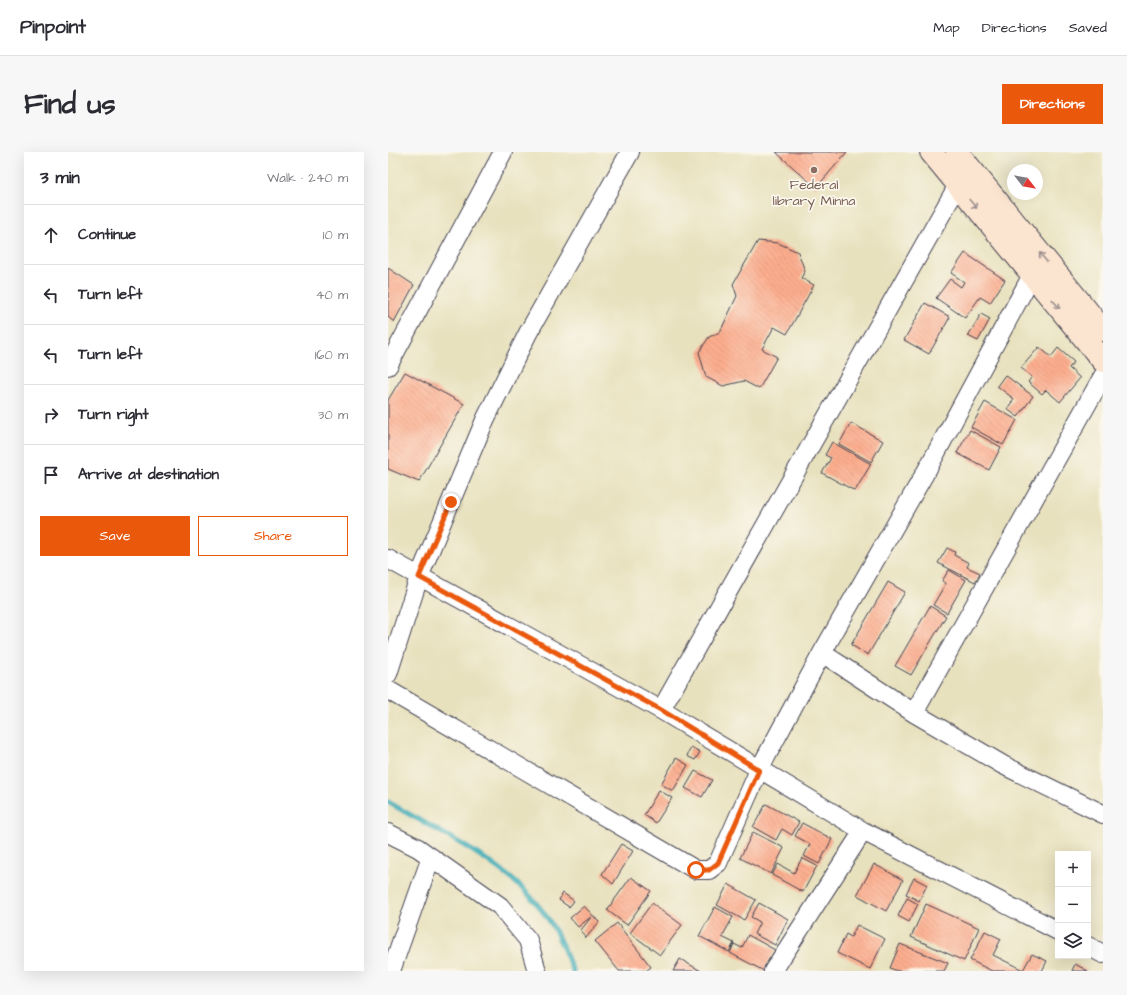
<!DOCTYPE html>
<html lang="en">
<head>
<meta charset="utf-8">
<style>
	:root { --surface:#fff; --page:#f7f7f7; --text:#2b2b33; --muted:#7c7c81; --line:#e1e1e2; --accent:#ea580c }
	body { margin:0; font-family:"Architects Daughter",sans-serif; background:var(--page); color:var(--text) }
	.controls { position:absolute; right:12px; bottom:12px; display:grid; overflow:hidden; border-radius:0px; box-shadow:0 4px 16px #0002 }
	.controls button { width:36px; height:36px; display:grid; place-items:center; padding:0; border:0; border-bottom:1px solid var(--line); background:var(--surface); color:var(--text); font:20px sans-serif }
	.compass { position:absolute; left:619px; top:12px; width:36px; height:36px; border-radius:50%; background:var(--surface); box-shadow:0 4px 16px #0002; rotate:121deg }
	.stop { position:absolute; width:12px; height:12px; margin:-9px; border:3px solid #ea580c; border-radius:50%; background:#fff }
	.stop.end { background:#ea580c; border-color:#fff; box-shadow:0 1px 4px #0008 }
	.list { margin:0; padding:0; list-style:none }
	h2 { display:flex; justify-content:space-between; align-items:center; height:52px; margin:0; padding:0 16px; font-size:17px }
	h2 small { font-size:13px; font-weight:400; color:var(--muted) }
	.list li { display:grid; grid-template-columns:26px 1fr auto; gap:12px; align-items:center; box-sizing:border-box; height:60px; padding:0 16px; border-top:1px solid var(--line) }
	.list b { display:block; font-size:15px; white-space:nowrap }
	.list em { font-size:13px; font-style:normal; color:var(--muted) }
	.actions { display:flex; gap:8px; padding:12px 16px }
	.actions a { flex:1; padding:9px 0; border:1px solid var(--accent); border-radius:0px; text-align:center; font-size:14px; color:var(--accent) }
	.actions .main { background:var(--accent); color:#fff }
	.icon { flex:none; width:22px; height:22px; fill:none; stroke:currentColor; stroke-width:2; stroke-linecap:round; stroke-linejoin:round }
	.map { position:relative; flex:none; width:715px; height:819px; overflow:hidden; border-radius:0px }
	header { display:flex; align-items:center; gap:24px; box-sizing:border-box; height:56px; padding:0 20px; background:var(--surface); border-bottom:1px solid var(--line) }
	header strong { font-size:19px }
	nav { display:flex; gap:22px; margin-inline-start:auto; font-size:14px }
	.intro { display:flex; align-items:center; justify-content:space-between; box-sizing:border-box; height:96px; padding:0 24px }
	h1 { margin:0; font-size:28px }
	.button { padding:10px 18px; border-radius:0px; background:var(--accent); color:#fff; font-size:14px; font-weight:700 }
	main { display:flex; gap:24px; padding:0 24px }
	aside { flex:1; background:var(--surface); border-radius:0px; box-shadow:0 4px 16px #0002 }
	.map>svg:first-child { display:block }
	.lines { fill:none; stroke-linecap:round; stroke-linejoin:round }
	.stream { stroke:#39aab5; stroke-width:5 }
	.building { fill:url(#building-back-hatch) }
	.street-casing { stroke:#403f4f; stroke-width:20 }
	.secondary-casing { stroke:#403f4f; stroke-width:24 }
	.street { stroke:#fff; stroke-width:18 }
	.secondary { stroke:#fce5d0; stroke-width:22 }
	.oneway { stroke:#9a8d8d }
	.route { stroke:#ea580c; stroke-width:5 }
	.education-dot { fill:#8d6e63; stroke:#fbf7ec; stroke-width:1.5 }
	.labels { text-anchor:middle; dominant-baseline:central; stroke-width:3.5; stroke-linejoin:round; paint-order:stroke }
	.education-label { font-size:14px; fill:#785e54; stroke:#fbf7ec }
</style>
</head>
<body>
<header>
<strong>Pinpoint</strong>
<nav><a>Map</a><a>Directions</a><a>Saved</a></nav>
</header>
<div class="intro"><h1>Find us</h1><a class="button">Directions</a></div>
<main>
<aside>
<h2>3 min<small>Walk · 240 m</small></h2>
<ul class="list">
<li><svg class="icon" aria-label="ahead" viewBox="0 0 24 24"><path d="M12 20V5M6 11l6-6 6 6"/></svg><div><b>Continue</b></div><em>10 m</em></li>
<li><svg class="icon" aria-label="left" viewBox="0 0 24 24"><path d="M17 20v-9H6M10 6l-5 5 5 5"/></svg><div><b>Turn left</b></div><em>40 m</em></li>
<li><svg class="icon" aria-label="left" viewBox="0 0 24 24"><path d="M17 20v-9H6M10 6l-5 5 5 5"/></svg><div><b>Turn left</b></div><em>160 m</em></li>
<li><svg class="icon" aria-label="right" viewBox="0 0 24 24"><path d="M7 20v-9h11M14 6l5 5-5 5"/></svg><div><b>Turn right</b></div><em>30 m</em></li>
<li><svg class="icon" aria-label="arrive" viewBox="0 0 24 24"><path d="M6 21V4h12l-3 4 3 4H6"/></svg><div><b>Arrive at destination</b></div></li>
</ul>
<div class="actions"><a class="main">Save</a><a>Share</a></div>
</aside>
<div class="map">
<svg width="715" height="819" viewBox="0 0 715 819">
	<defs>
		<pattern id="building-back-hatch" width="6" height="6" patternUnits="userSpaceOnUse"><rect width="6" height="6" fill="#fcad8e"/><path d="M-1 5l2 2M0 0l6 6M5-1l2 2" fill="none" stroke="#d8957b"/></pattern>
	</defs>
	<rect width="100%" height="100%" fill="#fbf7ec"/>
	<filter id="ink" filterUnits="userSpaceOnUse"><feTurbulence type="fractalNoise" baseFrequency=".025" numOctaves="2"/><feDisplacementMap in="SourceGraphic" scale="8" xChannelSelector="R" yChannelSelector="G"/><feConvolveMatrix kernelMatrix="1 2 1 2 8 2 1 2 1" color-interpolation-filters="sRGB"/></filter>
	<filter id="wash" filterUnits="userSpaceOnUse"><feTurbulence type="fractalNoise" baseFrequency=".012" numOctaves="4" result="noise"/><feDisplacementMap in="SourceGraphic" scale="16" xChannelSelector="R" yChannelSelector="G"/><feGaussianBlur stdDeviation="0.9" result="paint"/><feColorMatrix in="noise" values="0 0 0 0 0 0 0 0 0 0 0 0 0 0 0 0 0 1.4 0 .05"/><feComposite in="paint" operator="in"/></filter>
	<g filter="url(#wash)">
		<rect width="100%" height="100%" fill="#e8e1be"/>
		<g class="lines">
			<path class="stream" d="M0,650c52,31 124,63 158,114 12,16 19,37 27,55"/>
		</g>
		<g id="blocks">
			<path class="building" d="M388,0h71l-31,36z
				M370,89l20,2 20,9 7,19 -4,7 13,7 -27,49 -13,-7 -12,22 15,8 -18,32 -15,-8 -21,5 -17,-9 -7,-25 10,-15 11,-5 17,-36 -4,-12z
				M577,101l40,27 -15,23 -10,-6 -15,21 -29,-20 14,-19 11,8 3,-5 -13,-9z
				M0,116l26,17 -20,37 -6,-5z
				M537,151l25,14 -21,37 -25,-14z
				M593,162l9,5 -12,22 -10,-5z
				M651,195l12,10 7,-9 16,14 -5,6 11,10 -20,24 -14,-12 -4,4 -14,-12 4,-5 -11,-9z
				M17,220l59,32 -45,78 -31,-13v-69z
				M617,223l28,21 -15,21 -11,-8 7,-10 -17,-13z
				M597,250l32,18 -14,25 -32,-18z
				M463,271l32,18 -12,21 -32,-18z
				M582,278l31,17 -12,23 -32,-17z
				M444,290l39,22 -16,27 -33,-18 9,-15 -6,-3z
				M559,396l8,4 -1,3 15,8 -2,4 13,6 -5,9 -37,-19z
				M561,418l17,10 -19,33 -14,-8 13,-22 -4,-2z
				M500,430l17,10 -37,63 -17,-10z
				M542,454l16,10 -35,59 -16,-9z
				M303,595l9,5 -5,8 -8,-4z
				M288,606l12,7 -15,26 -12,-7z
				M307,619l17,9 -10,17 -17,-9z
				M271,638l13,8 -16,25 -12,-8z
				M378,652l33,18 -7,13 -10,-6 -6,11 -23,-13z
				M414,671l30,16 -13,25 -15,-8 6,-12 -15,-8z
				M365,680l31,16 -13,26 -31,-16z
				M233,692l12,7 -20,33 -11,-10z
				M414,706l15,8 -14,26 -31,-17 6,-11 16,9z
				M486,712l29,16 -17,31 -29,-16z
				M243,725l20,14 -24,34 -20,-15z
				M526,726l13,7 -8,16 -13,-7z
				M340,732l28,16 -12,20 -27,-15z
				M175,741l11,8 -5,6 -10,-7z
				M519,746l11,6 -9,18 -11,-6z
				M264,751l30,22 -22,30 -30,-22z
				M371,751l29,16 -13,26 -21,-11 6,-12 -9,-5z
				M538,752l53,24 -15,33 -53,-24z
				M196,754l15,16 -13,16 -5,-8 11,-14 -14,11 -8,-9z
				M327,755l18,10 -11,20 12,6 -5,9 -30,-16z
				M229,771l34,44 -5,4h-27l-24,-30z
				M469,773l28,14 -15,30 -33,-16 9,-19 5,3z
				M597,779l16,8 -8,16 30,15 9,-16 15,7 -5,10h-50l-22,-11z
				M360,783l27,15 -11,21 -34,-18 4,-9 8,4z
				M512,792l48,19 -4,8h-47l-7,-3z
				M292,807l21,12h-28z
				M687,812l13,7h-16z"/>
		</g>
	</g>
	<g filter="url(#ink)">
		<use href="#blocks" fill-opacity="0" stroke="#403f4f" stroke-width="1"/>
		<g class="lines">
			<g class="street-casing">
				<path id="street" d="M0,214l115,-214
					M0,407l273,151 202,121 195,100
					M434,501l92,60 89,52 100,49
					M0,522l31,-97 66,-157 43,-87 102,-181
					M0,538l308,180h13l9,-7 41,-93 63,-117 106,-185 104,-193
					M273,558l297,-525
					M526,561l189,-337
					M0,681l30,15 82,58 28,34 9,31
					M700,794l15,8
					M3,819l40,-114
					M385,819l90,-140"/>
			</g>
			<g class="secondary-casing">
				<path id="secondary" d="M543,0l172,209
					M569,0l146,178"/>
			</g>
			<use href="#street" class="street"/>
			<use href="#secondary" class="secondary"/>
		</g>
		<defs><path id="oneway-shaft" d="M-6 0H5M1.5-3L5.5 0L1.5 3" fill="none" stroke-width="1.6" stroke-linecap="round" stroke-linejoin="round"/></defs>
		<g class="oneway">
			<use href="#oneway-shaft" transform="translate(585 52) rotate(50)"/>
			<use href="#oneway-shaft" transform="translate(655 105) rotate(-129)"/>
			<use href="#oneway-shaft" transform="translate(668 152) rotate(50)"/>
		</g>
	</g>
	<g class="lines" filter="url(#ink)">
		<path class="route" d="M63,350l-32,75 242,133 98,60 -41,93 -9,7h-13"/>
	</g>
	<circle class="education-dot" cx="426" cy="18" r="4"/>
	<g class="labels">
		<g class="education-label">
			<text x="426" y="33">Federal<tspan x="426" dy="16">library Minna</tspan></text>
		</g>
	</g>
</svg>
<div class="controls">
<button>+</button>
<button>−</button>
<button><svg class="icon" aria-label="layers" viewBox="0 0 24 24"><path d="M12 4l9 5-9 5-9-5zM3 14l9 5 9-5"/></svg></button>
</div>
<svg class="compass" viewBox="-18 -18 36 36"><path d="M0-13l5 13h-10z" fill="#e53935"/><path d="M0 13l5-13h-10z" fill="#7c7c81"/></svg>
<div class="stop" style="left:308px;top:718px"></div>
<div class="stop end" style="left:63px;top:350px"></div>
</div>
</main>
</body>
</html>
